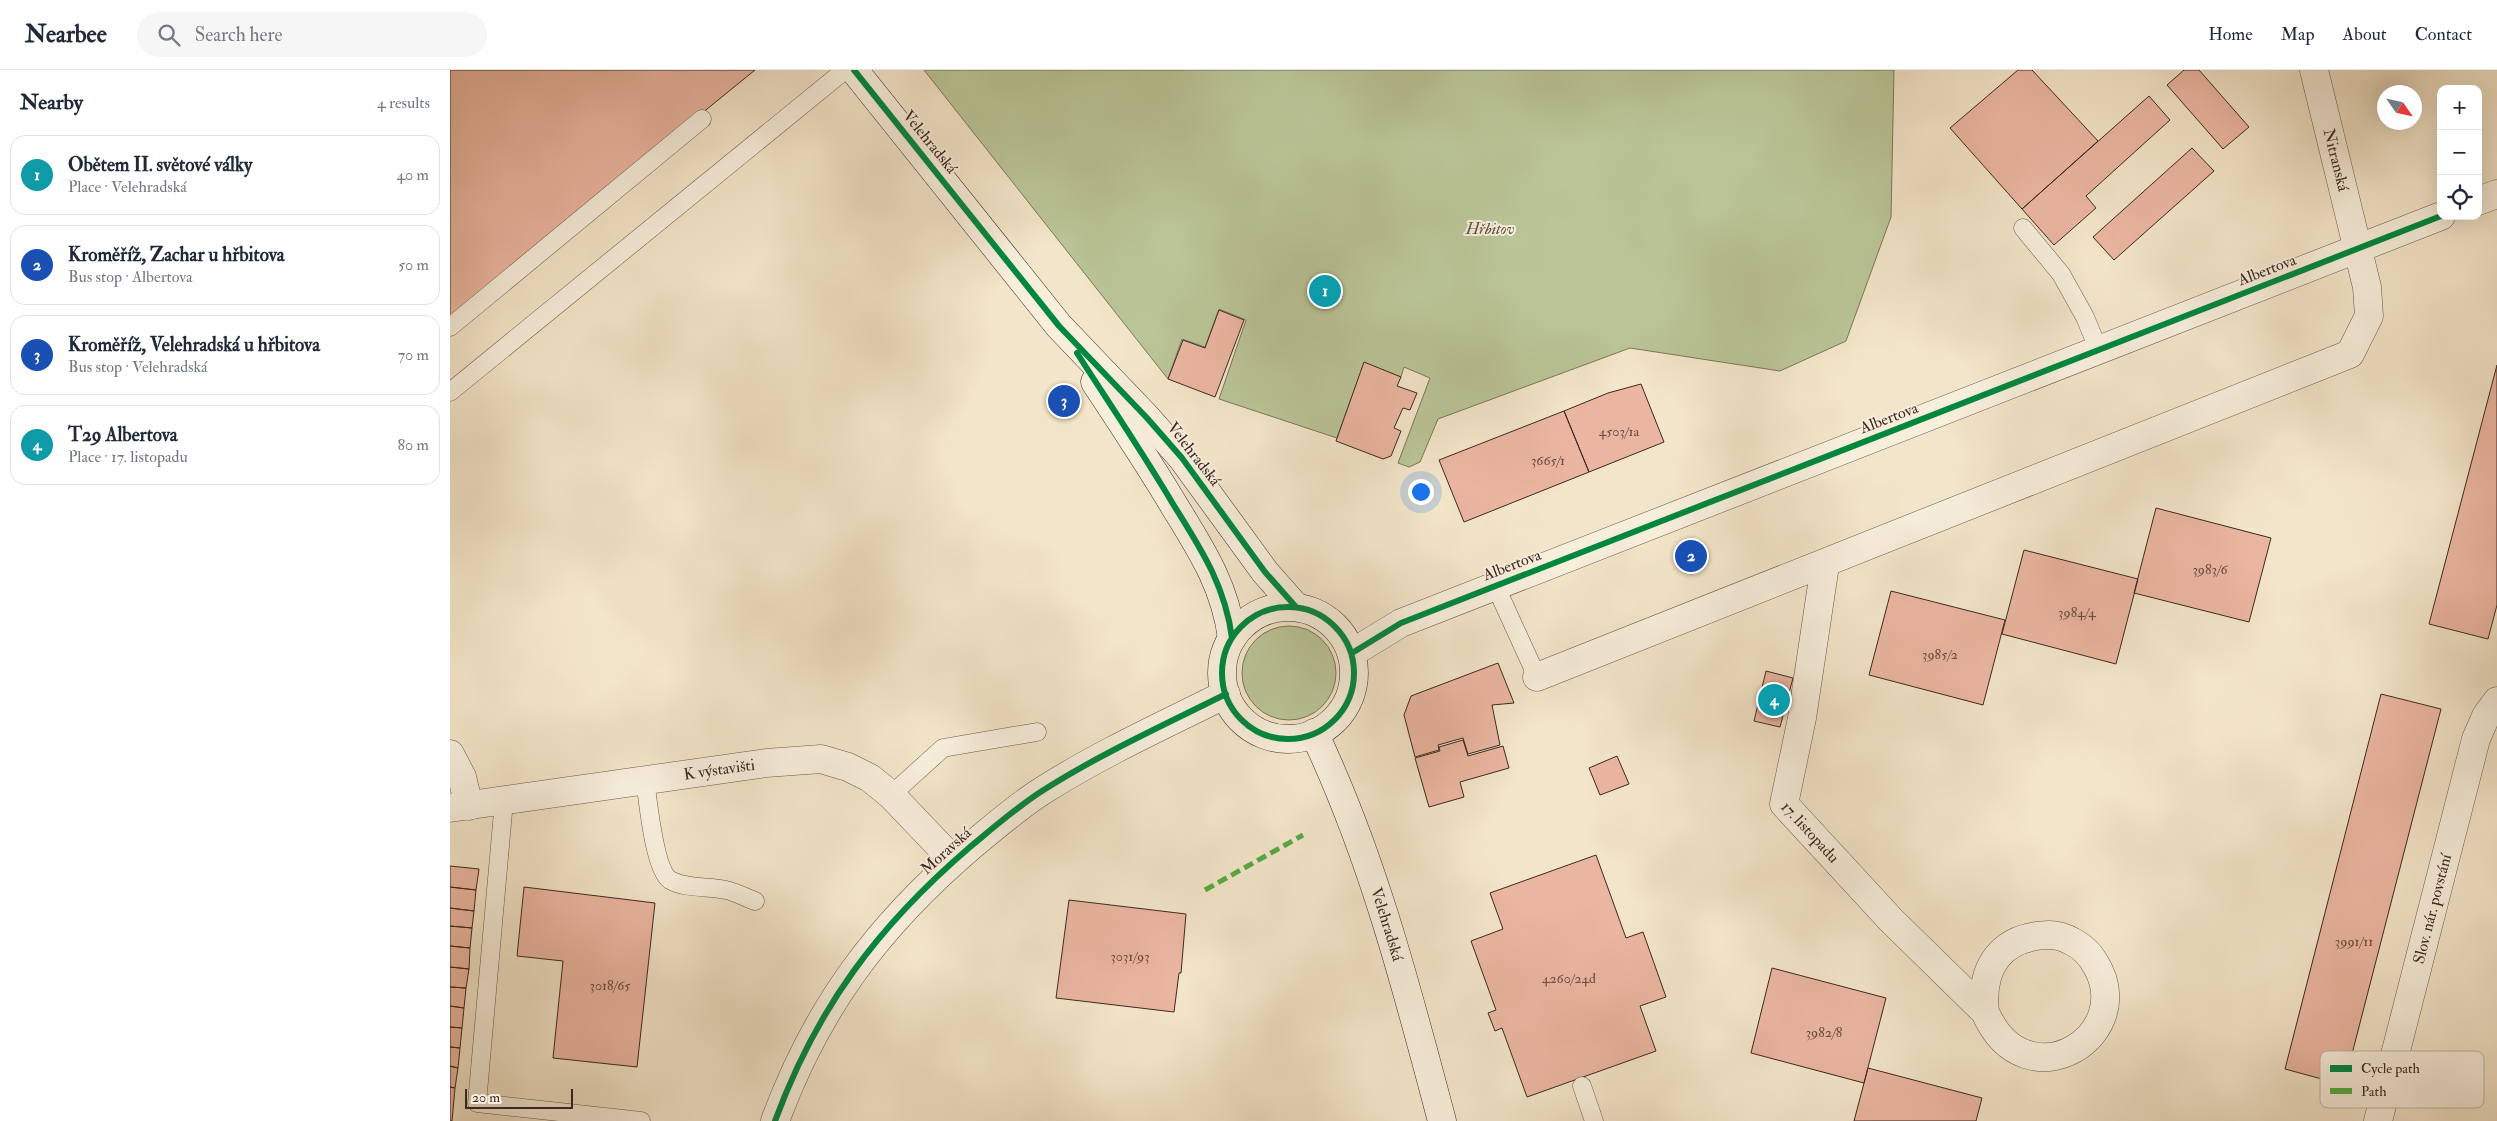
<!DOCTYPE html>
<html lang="en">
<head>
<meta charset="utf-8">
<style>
	:root { --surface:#fff; --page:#f6f6f7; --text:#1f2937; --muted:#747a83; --line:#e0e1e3; --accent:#8f2418 }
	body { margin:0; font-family:"IM FELL Double Pica",serif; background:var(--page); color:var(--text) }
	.controls { position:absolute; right:15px; top:15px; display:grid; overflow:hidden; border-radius:10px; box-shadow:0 5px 20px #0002 }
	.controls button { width:45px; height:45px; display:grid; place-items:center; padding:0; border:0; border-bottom:1px solid var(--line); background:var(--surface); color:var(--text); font:25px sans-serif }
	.compass { position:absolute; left:1927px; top:15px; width:45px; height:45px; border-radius:50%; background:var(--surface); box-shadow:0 5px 20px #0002; rotate:124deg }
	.scale { position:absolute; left:15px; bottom:12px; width:108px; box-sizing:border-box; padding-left:5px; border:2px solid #3c2922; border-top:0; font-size:14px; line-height:18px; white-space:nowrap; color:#3c2922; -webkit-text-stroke:4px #f7eedc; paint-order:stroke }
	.you { position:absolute; left:970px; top:421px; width:18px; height:18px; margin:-12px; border:4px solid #fff; border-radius:50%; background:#1a73e8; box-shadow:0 0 0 8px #1a73e833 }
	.badge { display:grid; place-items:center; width:32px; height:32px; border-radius:50%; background:var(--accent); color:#fff; font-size:16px; font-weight:700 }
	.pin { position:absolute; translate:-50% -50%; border:2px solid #fff; box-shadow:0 1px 5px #0006 }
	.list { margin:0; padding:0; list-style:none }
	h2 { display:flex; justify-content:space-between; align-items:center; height:65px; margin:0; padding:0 20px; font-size:21px }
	h2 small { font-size:16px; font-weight:400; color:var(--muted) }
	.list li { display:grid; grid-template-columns:32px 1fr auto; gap:15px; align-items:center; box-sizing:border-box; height:80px; margin:0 10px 10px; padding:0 10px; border:1px solid var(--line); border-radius:15px }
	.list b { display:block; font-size:19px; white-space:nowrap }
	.list p { margin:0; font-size:16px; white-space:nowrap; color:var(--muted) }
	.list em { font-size:16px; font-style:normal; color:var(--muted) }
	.icon { flex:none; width:28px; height:28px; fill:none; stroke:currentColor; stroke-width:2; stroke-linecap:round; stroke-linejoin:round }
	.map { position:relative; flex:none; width:2047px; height:1051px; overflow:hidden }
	header { display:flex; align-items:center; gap:30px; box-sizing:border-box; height:70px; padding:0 25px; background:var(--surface); border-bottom:1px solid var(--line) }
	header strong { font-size:24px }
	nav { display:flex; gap:28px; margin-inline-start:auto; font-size:18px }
	.search { width:350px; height:45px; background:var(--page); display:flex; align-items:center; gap:12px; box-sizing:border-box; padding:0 18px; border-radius:28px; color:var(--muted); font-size:19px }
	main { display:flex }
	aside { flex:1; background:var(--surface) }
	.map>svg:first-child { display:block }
	.green { fill:#bac597; stroke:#7b775c }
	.building { fill:#ebb6a1; stroke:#3c2922 }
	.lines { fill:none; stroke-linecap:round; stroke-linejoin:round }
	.lane-casing { stroke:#6a584c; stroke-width:19 }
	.street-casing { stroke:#6a584c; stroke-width:29 }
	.secondary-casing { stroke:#3c2922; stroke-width:29 }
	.lane { stroke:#f7eedc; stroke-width:18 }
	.street { stroke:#f7eedc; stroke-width:28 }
	.secondary { stroke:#f7eedc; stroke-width:28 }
	.quiet { stroke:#55ab43; stroke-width:5; stroke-dasharray:10 5; stroke-linecap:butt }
	.cycleway-casing { stroke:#f7eedc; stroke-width:9 }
	.cycleway { stroke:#00873e; stroke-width:6 }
	.labels { text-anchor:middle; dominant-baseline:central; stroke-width:4; stroke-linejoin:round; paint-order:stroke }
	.number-label { font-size:14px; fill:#684c42 }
	.street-label { font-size:16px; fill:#3c2922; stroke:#f7eedc }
	.park-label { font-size:16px; font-style:italic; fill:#5c503f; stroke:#f7eedc }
	.key { fill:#f7eedc; stroke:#bfb3a4; stroke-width:1 }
	.key-label { font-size:14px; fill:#3c2922 }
</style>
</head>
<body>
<header>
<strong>Nearbee</strong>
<div class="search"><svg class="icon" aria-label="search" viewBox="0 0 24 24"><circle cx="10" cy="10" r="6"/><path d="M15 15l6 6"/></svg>Search here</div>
<nav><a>Home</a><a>Map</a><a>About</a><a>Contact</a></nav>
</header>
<main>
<aside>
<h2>Nearby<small>4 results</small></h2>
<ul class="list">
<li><span class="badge" style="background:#0f9aa8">1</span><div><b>Obětem II. světové války</b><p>Place · Velehradská</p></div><em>40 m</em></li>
<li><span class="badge" style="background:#1a4fb4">2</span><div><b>Kroměříž, Zachar u hřbitova</b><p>Bus stop · Albertova</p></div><em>50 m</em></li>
<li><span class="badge" style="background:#1a4fb4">3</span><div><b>Kroměříž, Velehradská u hřbitova</b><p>Bus stop · Velehradská</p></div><em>70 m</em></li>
<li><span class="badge" style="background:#0f9aa8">4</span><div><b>T29 Albertova</b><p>Place · 17. listopadu</p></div><em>80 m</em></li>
</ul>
</aside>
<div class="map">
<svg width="2047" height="1051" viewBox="0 0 2047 1051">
	<rect width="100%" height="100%" fill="#f3e5c9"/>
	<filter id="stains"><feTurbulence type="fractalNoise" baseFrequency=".004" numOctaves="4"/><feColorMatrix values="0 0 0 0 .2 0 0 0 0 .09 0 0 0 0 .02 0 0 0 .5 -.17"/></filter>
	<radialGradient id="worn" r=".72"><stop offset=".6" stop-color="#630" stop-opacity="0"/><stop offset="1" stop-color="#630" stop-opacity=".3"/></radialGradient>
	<path class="green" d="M474,0h970l-3,147 -45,124 -66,30 -150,-23 -192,71 -18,43 -11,5 -11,-4 32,-85 -26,-11 -3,10 -37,-14 -27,75 -118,-39 27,-79 -27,-11 -14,38 -23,-8 -14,40z
		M792 603a47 47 0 1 1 94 0a47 47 0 1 1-94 0Z"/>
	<path class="building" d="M0,0h305l-305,248z
		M1568,0h14l66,71 -76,68 -72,-81z
		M1734,0h15l50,57 -26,22 -56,-64z
		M1699,26l21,24 -84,76 10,12 -42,37 -32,-36z
		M1742,78l22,23 -100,89 -21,-23z
		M769,240l25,10 -29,77 -47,-18 15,-39 22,8z
		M914,292l37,15 -4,9 20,7 -7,17 -7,-2 -9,20 7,3 -10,25 -8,3 -47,-18z
		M2047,295v240l-9,34 -59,-15z
		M1191,314l23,58 -75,30 -25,-61 44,-18z
		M1114,341l25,61 -125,50 -25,-62z
		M1706,438l115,30 -22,84 -115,-29z
		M1574,480l114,29 -22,85 -114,-30z
		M1441,521l114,29 -22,85 -114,-30z
		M1048,593l16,40 -22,2 8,40 -32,9 -5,-16 -25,7 1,5 -24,7 -11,-42 7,-19z
		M1316,601l27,7 -13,49 -26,-6z
		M1931,624l60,15 -97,376 -59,-16z
		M1013,670l5,16 35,-10 6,22 -49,14 4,15 -35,10 -14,-49 25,-7 -1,-4z
		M1167,686l12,28 -29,11 -11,-27z
		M1146,785l30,83 17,-6 23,65 -26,9 16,45 -129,46 -25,-69 -7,3 -7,-18 8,-3 -25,-69 32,-12 -13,-36z
		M0,796l29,3 -3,21 -26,-3z
		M0,817l26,3 -2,21 -24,-3z
		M74,817l131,16 -18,164 -84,-9 10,-97 -46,-5z
		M619,830l117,14 -5,59h-2l-5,39 -118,-14z
		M0,838l24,3 -2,17 -22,-2z
		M0,856l22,2 -2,20 -20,-2z
		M0,876l20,2 -1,21 -19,-2z
		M0,897l19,2 -3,19 -16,-1z
		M1322,898l114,30 -22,85 -113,-30z
		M0,917l16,1 -2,20 -14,-2z
		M0,936l14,2 -2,20 -12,-1z
		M0,957l12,1 -2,20 -10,-1z
		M0,977l10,1 -2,20 -8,-2z
		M0,996l8,2 -3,20 -5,-1z
		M1418,998l114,30 -6,23h-122z
		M0,1017l5,1 -3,33h-2z"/>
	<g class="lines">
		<g class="lane-casing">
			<path id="lane" d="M1573,158l38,46 24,43 14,34
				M0,257l252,-208
				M0,322l395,-322
				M1046,517l41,90
				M195,710c3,20 9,89 25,100 15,9 39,6 56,10 10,2 20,8 29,11
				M441,725l52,-47 94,-16
				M54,731l-27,302 164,18
				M1132,1016l12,35"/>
		</g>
		<g class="street-casing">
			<g id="street">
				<path d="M2028,131l19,-7"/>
				<path id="s1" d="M1375,495l-23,153 -18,86 107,116 94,92c41,95 158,22 108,-52 -9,-14 -28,-25 -44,-25 -48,1 -69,32 -64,77"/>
				<path d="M902,583l49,-30 1040,-407"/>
				<path d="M1087,607l813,-323 19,-38 -2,-29 -53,-217"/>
				<path d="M0,684l12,23 7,29"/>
				<path id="s2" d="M0,738l316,-45 55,-4 27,8 22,11 21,17 63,66"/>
				<path d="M325,1051c42,-114 103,-195 195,-274 23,-19 47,-40 72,-56 58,-37 122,-66 184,-97"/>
				<path id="s3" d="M1928,1051l98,-382 10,-23 11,-15"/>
			</g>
		</g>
		<g class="secondary-casing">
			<g id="secondary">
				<path d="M404,0l205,256 88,92 35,40 83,114 31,35"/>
				<path d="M645,312c27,41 55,83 80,125 27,44 50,79 57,131"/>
				<circle cx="838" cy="603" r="66"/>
				<path id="s4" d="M864,663c59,124 93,256 128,388"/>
			</g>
		</g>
		<use href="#lane" class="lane"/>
		<use href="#street" class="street"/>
		<use href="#secondary" class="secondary"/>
		<path class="quiet" d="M755,820l98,-55"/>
		<g class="cycleway-casing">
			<path id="cycleway" d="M404,0l205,256 88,92 35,40 83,114 31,35
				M627,283c32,50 66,100 96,151 28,45 52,81 59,134
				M772 603a66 66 0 1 1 132 0a66 66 0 1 1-132 0Z
				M902,583l49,-30 1040,-407
				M325,1051c42,-114 103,-195 195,-274 23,-19 47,-40 72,-56 58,-37 122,-66 184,-97"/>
		</g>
		<use href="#cycleway" class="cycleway"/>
	</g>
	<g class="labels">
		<g class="number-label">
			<text x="1169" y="361">4503/1a</text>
			<text x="1098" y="390">3665/1</text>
			<text x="1760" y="499">3983/6</text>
			<text x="1627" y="542">3984/4</text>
			<text x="1490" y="584">3985/2</text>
			<text x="1904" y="871">3991/11</text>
			<text x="680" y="886">3031/93</text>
			<text x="1119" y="908">4260/24d</text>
			<text x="160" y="915">3018/65</text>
			<text x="1374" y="962">3982/8</text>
		</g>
		<g class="street-label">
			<text transform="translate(480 72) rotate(51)">Velehradská</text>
			<text transform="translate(1886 90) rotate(76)">Nitranská</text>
			<text transform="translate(1817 200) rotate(-21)">Albertova</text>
			<text transform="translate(1439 348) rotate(-21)">Albertova</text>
			<text transform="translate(744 384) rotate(52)">Velehradská</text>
			<text transform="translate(1062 495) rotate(-21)">Albertova</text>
			<text stroke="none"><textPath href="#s2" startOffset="272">K výstavišti</textPath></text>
			<text stroke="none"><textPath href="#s1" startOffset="281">17. listopadu</textPath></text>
			<text transform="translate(496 781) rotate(-42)">Moravská</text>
			<text stroke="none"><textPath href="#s3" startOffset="219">Slov. nár. povstání</textPath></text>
			<text stroke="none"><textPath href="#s4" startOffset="205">Velehradská</textPath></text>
		</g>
		<g class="park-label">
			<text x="1040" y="159">Hřbitov</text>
		</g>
	</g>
	<rect x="1870" y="981" width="164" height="57" rx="8" class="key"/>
	<rect x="1880" y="995" width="22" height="7" fill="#00873e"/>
	<rect x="1880" y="1018" width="22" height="6" fill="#55ab43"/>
	<g class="key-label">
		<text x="1911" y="1003">Cycle path</text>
		<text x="1911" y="1026">Path</text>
	</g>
	<rect width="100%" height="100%" filter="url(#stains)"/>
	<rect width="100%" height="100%" fill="url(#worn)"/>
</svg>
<div class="controls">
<button>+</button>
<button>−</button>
<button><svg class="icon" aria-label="locate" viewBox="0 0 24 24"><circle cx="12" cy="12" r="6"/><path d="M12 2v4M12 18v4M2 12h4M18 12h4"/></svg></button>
</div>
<svg class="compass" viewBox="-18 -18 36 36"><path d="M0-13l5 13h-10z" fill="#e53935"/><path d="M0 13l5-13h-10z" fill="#747a83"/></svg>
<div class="scale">20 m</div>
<div class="you"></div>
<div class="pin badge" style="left:875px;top:221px;background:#0f9aa8">1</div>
<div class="pin badge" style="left:1241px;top:486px;background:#1a4fb4">2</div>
<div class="pin badge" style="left:614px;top:331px;background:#1a4fb4">3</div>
<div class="pin badge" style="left:1324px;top:630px;background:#0f9aa8">4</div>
</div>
</main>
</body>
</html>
